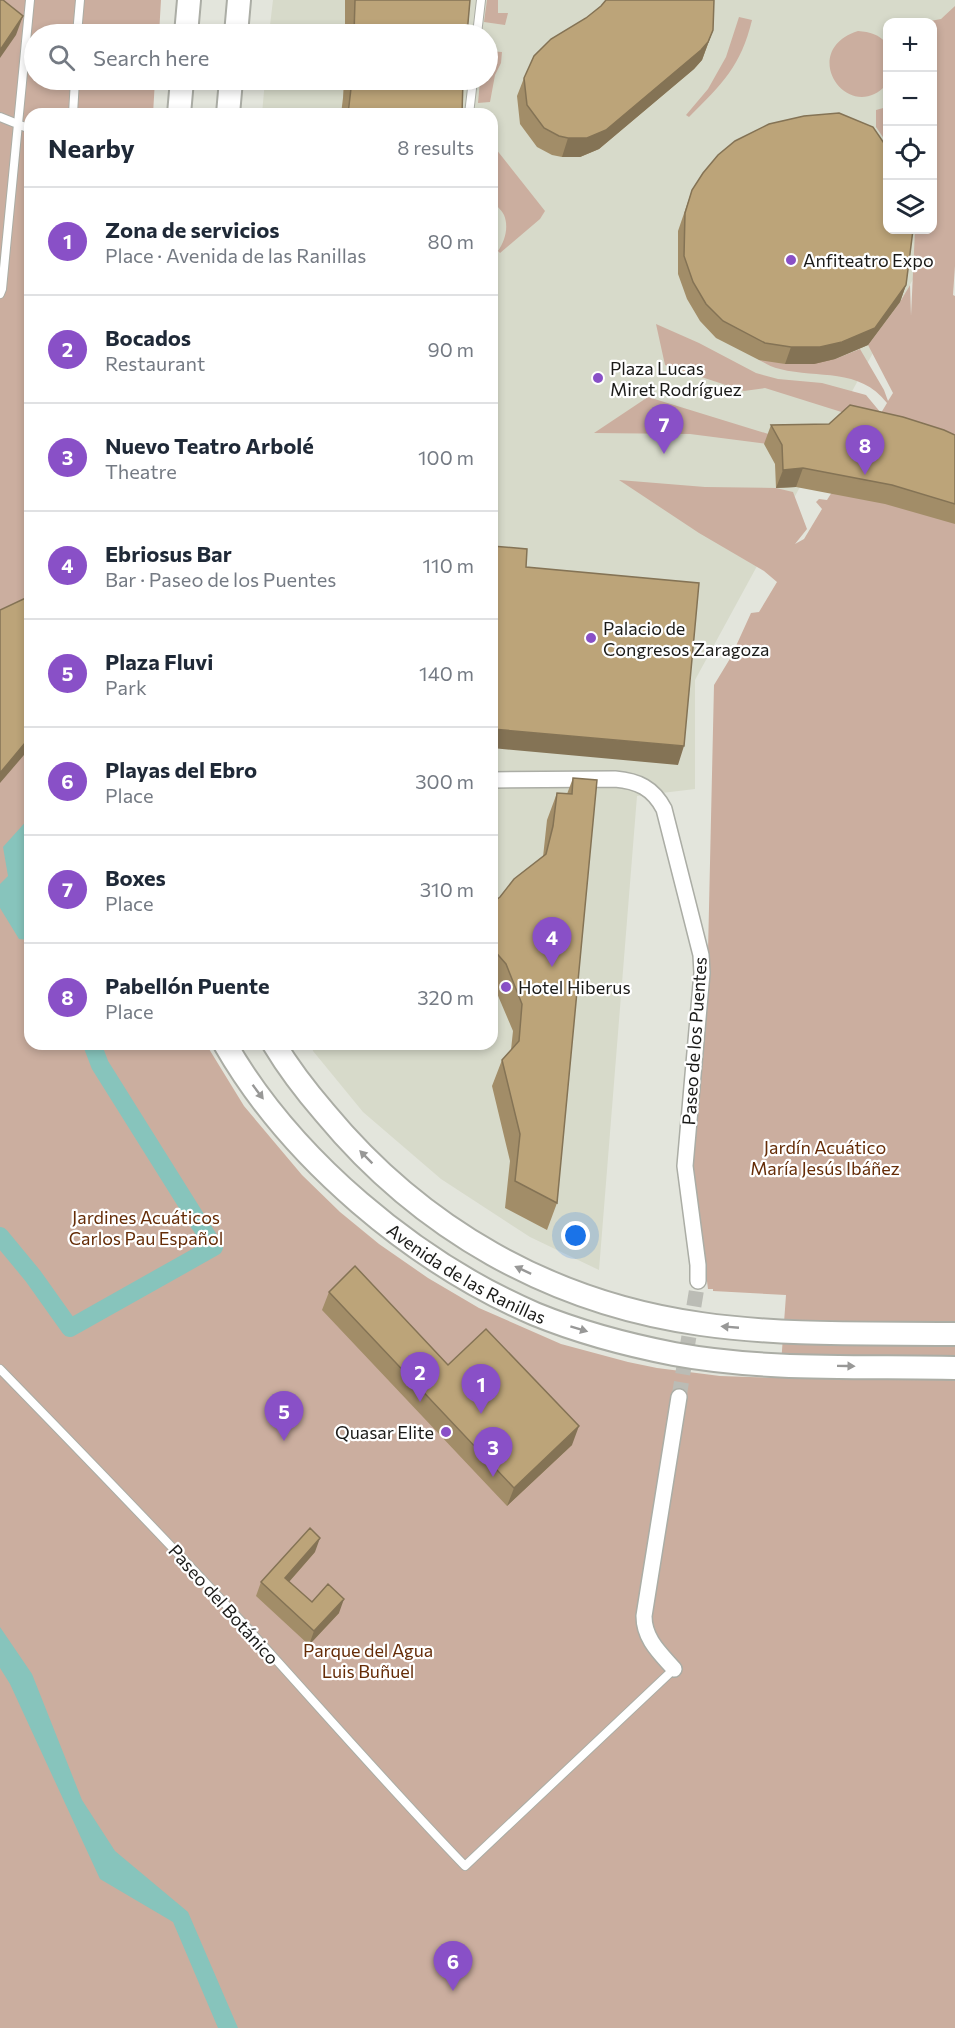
<!DOCTYPE html>
<html lang="en">
<head>
<meta charset="utf-8">
<style>
	:root { --surface:#fff; --page:#f2f2f3; --text:#1f2937; --muted:#747a83; --line:#e0e1e3; --accent:#8950c7 }
	body { margin:0; font-family:Commissioner,sans-serif; background:var(--page); color:var(--text) }
	.controls { position:absolute; right:18px; top:18px; display:grid; overflow:hidden; border-radius:12px; box-shadow:0 3px 9px #0003 }
	.controls button { width:54px; height:54px; display:grid; place-items:center; padding:0; border:0; border-bottom:2px solid var(--line); background:var(--surface); color:var(--text); font:30px sans-serif }
	.you { position:absolute; left:576px; top:1236px; width:21px; height:21px; margin:-15px; border:4px solid #fff; border-radius:50%; background:#1a73e8; box-shadow:0 0 0 9px #1a73e833 }
	.badge { display:grid; place-items:center; width:39px; height:39px; border-radius:50%; background:var(--accent); color:#fff; font-size:20px; font-weight:700 }
	.pin { position:absolute; translate:-50% -50px; filter:drop-shadow(0 2px 3px #0008) }
	.pin::after { content:''; position:absolute; top:32px; width:21px; height:18px; background:inherit; clip-path:polygon(0 0,100% 0,50% 100%) }
	.list { margin:0; padding:0; list-style:none }
	h2 { display:flex; justify-content:space-between; align-items:center; height:78px; margin:0; padding:0 24px; font-size:26px }
	h2 small { font-size:20px; font-weight:400; color:var(--muted) }
	.list li { display:grid; grid-template-columns:39px 1fr auto; gap:18px; align-items:center; box-sizing:border-box; height:108px; padding:0 24px; border-top:2px solid var(--line) }
	.list b { display:block; font-size:22px; white-space:nowrap }
	.list p { margin:0; font-size:20px; white-space:nowrap; color:var(--muted) }
	.list em { font-size:20px; font-style:normal; color:var(--muted) }
	.icon { flex:none; width:33px; height:33px; fill:none; stroke:currentColor; stroke-width:2; stroke-linecap:round; stroke-linejoin:round }
	.map { position:relative; flex:none; width:955px; height:2028px; overflow:hidden }
	.search { position:absolute; background:var(--surface); box-shadow:0 3px 9px #0003; left:24px; top:24px; width:474px; height:66px; display:flex; align-items:center; gap:15px; box-sizing:border-box; padding:0 21px; border-radius:33px; color:var(--muted); font-size:22px }
	.panel { position:absolute; background:var(--surface); box-shadow:0 3px 9px #0003; left:24px; top:108px; width:474px; height:942px; border-radius:18px }
	.map>svg:first-child { display:block }
	.built { fill:#d7daca; fill-rule:evenodd }
	.green { fill:#cbae9f }
	.water { fill:#87c4bc }
	.lines { fill:none; stroke-linecap:round; stroke-linejoin:round }
	.canal { stroke:#87c4bc; stroke-width:18 }
	.minor-tunnel { stroke:#bbbcb5; stroke-width:15; stroke-dasharray:15 8; stroke-linecap:butt }
	.service-casing { stroke:#abada5; stroke-width:10 }
	.minor-casing { stroke:#abada5; stroke-width:18 }
	.secondary-casing { stroke:#abada5; stroke-width:26 }
	.service { stroke:#fff; stroke-width:8 }
	.minor { stroke:#fff; stroke-width:15 }
	.secondary { stroke:#fff; stroke-width:22 }
	.wall { fill:#a28d68 }
	.shaded-wall { fill:#847355 }
	.building { fill:#bca479; stroke:#847355; stroke-width:1.5 }
	.oneway { fill:#989897 }
	.poi-dot { fill:#8950c7; stroke:#fff; stroke-width:2 }
	.labels { text-anchor:middle; dominant-baseline:central; stroke-width:4.5; stroke-linejoin:round; paint-order:stroke }
	.poi-label { font-size:18px; fill:#1a1a18; stroke:#fff; text-anchor:start }
	.street-label { font-size:18px; fill:#1a1a18; stroke:#fff }
	.park-label { font-size:18px; fill:#652c07; stroke:#fff }
</style>
</head>
<body>
<div class="map">
<svg width="955" height="2028" viewBox="0 0 955 2028">
	<rect width="100%" height="100%" fill="#e3e5dc"/>
	<path class="built" d="M273,0h682v202l-260,478v109l-58,7 -38,474 -69,-33 -89,-58 -78,-67 -50,-61 -2,-7h181v-930h-230l3,-34h223v-46h-219zM888,22h44v208h-44z"/>
	<path class="green" d="M0,0h161l-2,34h-125v46h121l-2,34h-123v930h176l38,62 58,69 38,37 39,32 49,34 51,30 82,36 67,18 29,6 63,8 60,2 6,-83 -73,-4v-2h-5l-15,-119 14,-173 7,-312 17,-28 20,-44 8,-1 18,-30 -13,-11 -65,-38 -80,-53 86,7 71,1 17,4 14,37 -12,15 9,-5 18,-30 -6,-7 3,-3 8,1 46,-74 -22,-11 -86,-27 -21,3 -79,-26 -9,-41 43,19 57,30 22,6 44,4 44,12 15,18 6,-10c-28,-36 -68,-24 -107,-34 -8,-1 -15,-6 -21,-9l76,-1 25,-10 24,41 4,11 5,-8 -25,-48 32,-43 10,-17 1,31 4,-86h17v-208h-7l16,-3 14,-13v260l-2,29 2,1v1732h-955z
		M487,0h11v13h10l-3,12 -21,-3z
		M739,17l13,3c-11,46 -30,64 -63,97l-3,-2 22,-26 18,-32z
		M858,31c12,1 21,3 29,13v40c-38,43 -91,-33 -29,-53z
		M488,51l14,1 -1,11 -6,12 -5,27 -12,1 2,-23h8v-7l6,-3 3,-14 -4,-1 -5,5z
		M887,107h1l-1,36 -11,-16v-17z
		M492,144l53,67 -5,8 -40,34 -2,-2c7,-10 11,-24 6,-36 -3,-6 -9,-10 -11,-15 -4,-6 -1,-46 -1,-56z
		M648,397l153,47h-34l-77,-10 -96,-1z"/>
	<path class="water" d="M30,817v123l-11,-1 -19,-31v-24l8,-8 -5,-29z
		M0,1627l32,47 50,126 33,51 73,61 50,116h-20l-45,-106 -73,-43 -90,-195 -10,-16z"/>
	<g class="lines">
		<path class="canal" d="M0,1236l33,40 37,52 144,-81 -114,-182 -8,-21"/>
		<path class="minor-tunnel" d="M679,1397l19,-116"/>
		<g class="service-casing">
			<path id="service" d="M77,34l3,-34
				M477,34l4,-34
				M73,114l2,-34
				M469,114l4,-34
				M0,117l30,12
				M0,294l2,-5 28,-289
				M0,1369c77,79 154,158 229,239 79,86 155,174 236,258l209,-197"/>
		</g>
		<g class="minor-casing">
			<path id="minor" d="M492,780l123,-1c23,2 38,9 49,30l37,146 1,18 -17,193 13,99v16
				M674,1669c-14,-16 -30,-30 -30,-53l35,-219"/>
		</g>
		<g class="secondary-casing">
			<g id="secondary">
				<path d="M186,34l3,-34"/>
				<path d="M236,34l3,-34"/>
				<path d="M179,114l3,-34"/>
				<path d="M228,114l3,-34"/>
				<path id="s1" d="M225,1044c66,115 189,218 310,270 44,18 93,31 139,40 92,17 188,12 281,14"/>
				<path d="M274,1044c15,25 32,47 51,69 96,116 226,190 376,211 83,12 170,9 254,10"/>
			</g>
		</g>
		<use href="#service" class="service"/>
		<use href="#minor" class="minor"/>
		<use href="#secondary" class="secondary"/>
	</g>
	<path class="wall" d="M345,0h125l-3,34h-122z
		M601,6l112,24 -11,30 -8,9 -95,80 -19,8h-18l-10,-2 -15,-8 -17,-23 -3,-28 7,-18 62,-60z
		M344,80h119l-1,34h-121l2,-16z
		M692,190l214,95 -6,17 -32,43 -33,14 -21,5h-29l-26,-4 -43,-22 -16,-17 -13,-22 -9,-25v-43z
		M771,425l184,10v89l-70,-20 -89,-17 -20,1 -1,-24 -11,-20z
		M573,778l-16,425 -10,27 -42,-22 5,-47 -18,-75 10,-26 9,-10 2,-19 -17,-40 -4,-5v-83l8,-6 43,-40 4,-37 10,-27 10,1z
		M329,1292l119,73 124,80 -65,61 -185,-196z
		M315,1552l-26,30 23,20 27,11 -30,32 -53,-49 5,-14z"/>
	<path class="shaded-wall" d="M23,16l-7,19 -16,23v-8z
		M713,30l-11,30 -8,9 -95,80 -19,8h-18l6,-19z
		M906,285l-6,17 -32,43 -33,14 -21,5h-29l6,-17z
		M803,468l-7,19 -20,1 7,-18z
		M492,729l192,17 -6,19 -186,-17z
		M30,737v11l-30,35v-10z
		M579,1426l-7,19 -65,61 7,-18z
		M320,1538l-5,14 -35,40 5,-14z
		M344,1599l-5,14 -30,32 5,-14z"/>
	<path class="building" d="M0,0h3l20,16 -23,34z
		M355,0h115l-3,34h-113z
		M606,0h108l-1,30 -5,12 -7,8 -95,80 -19,8h-19l-9,-2 -15,-8 -17,-23 -3,-27 10,-22 17,-17 35,-21 15,-12z
		M352,80h111l-1,34h-114z
		M839,113l34,14 15,22v81h25l-7,55 -31,43 -33,14 -22,5h-29l-26,-4 -42,-22 -17,-17 -13,-22 -9,-26 1,-43 7,-23 11,-17 15,-18 17,-14 34,-17 35,-8z
		M850,405l53,12 41,13 11,5v69l-63,-19 -89,-17 -20,2 -1,-25 -11,-20 58,-1z
		M492,546l35,3 -1,18 173,16 -15,163 -192,-17z
		M30,596v141l-30,36v-163z
		M573,778l24,2 -40,423 -42,-22 5,-47 -18,-74 17,-19 3,-37 -16,-40 -14,-16v-45l8,-6 14,-18 32,-25 7,-28 4,-33 15,1z
		M355,1266l93,99 38,-36 93,97 -65,62 -185,-196z
		M310,1528l10,10 -35,40 27,24 16,-18 16,15 -30,32 -53,-49z"/>
	<defs><path id="oneway-solid" d="M-6-.8H1V-3.2L6.5 0L1 3.2V.8H-6Z" transform="scale(1.5)"/></defs>
	<g class="oneway">
		<use href="#oneway-solid" transform="translate(258 1092) rotate(53)"/>
		<use href="#oneway-solid" transform="translate(366 1157) rotate(-135)"/>
		<use href="#oneway-solid" transform="translate(523 1270) rotate(-155)"/>
		<use href="#oneway-solid" transform="translate(730 1327) rotate(-175)"/>
		<use href="#oneway-solid" transform="translate(579 1329) rotate(17)"/>
		<use href="#oneway-solid" transform="translate(846 1366) rotate(1)"/>
	</g>
	<g class="poi-dot">
		<circle cx="791" cy="260" r="6"/>
		<circle cx="598" cy="378" r="6"/>
		<circle cx="591" cy="638" r="6"/>
		<circle cx="506" cy="987" r="6"/>
		<circle cx="446" cy="1432" r="6"/>
	</g>
	<g class="labels">
		<g class="poi-label">
			<text x="803" y="260">Anfiteatro Expo</text>
			<text x="610" y="368">Plaza Lucas<tspan x="610" dy="21">Miret Rodríguez</tspan></text>
			<text x="603" y="628">Palacio de<tspan x="603" dy="21">Congresos Zaragoza</tspan></text>
			<text x="518" y="987">Hotel Hiberus</text>
			<text x="434" y="1432" text-anchor="end">Quasar Elite</text>
		</g>
		<g class="street-label">
			<text transform="translate(694 1041) rotate(-86)">Paseo de los Puentes</text>
			<text stroke="none"><textPath href="#s1" startOffset="338">Avenida de las Ranillas</textPath></text>
			<text transform="translate(224 1604) rotate(48)">Paseo del Botánico</text>
		</g>
		<g class="park-label">
			<text x="825" y="1147">Jardín Acuático<tspan x="825" dy="21">María Jesús Ibáñez</tspan></text>
			<text x="146" y="1217">Jardines Acuáticos<tspan x="146" dy="21">Carlos Pau Español</tspan></text>
			<text x="368" y="1650">Parque del Agua<tspan x="368" dy="21">Luis Buñuel</tspan></text>
		</g>
	</g>
</svg>
<div class="controls">
<button>+</button>
<button>−</button>
<button><svg class="icon" aria-label="locate" viewBox="0 0 24 24"><circle cx="12" cy="12" r="6"/><path d="M12 2v4M12 18v4M2 12h4M18 12h4"/></svg></button>
<button><svg class="icon" aria-label="layers" viewBox="0 0 24 24"><path d="M12 4l9 5-9 5-9-5zM3 14l9 5 9-5"/></svg></button>
</div>
<div class="you"></div>
<div class="pin badge" style="left:481px;top:1414px">1</div>
<div class="pin badge" style="left:420px;top:1402px">2</div>
<div class="pin badge" style="left:493px;top:1477px">3</div>
<div class="pin badge" style="left:552px;top:967px">4</div>
<div class="pin badge" style="left:284px;top:1441px">5</div>
<div class="pin badge" style="left:453px;top:1991px">6</div>
<div class="pin badge" style="left:664px;top:454px">7</div>
<div class="pin badge" style="left:865px;top:475px">8</div>
<div class="search"><svg class="icon" aria-label="search" viewBox="0 0 24 24"><circle cx="10" cy="10" r="6"/><path d="M15 15l6 6"/></svg>Search here</div>
<section class="panel">
<h2>Nearby<small>8 results</small></h2>
<ul class="list">
<li><span class="badge">1</span><div><b>Zona de servicios</b><p>Place · Avenida de las Ranillas</p></div><em>80 m</em></li>
<li><span class="badge">2</span><div><b>Bocados</b><p>Restaurant</p></div><em>90 m</em></li>
<li><span class="badge">3</span><div><b>Nuevo Teatro Arbolé</b><p>Theatre</p></div><em>100 m</em></li>
<li><span class="badge">4</span><div><b>Ebriosus Bar</b><p>Bar · Paseo de los Puentes</p></div><em>110 m</em></li>
<li><span class="badge">5</span><div><b>Plaza Fluvi</b><p>Park</p></div><em>140 m</em></li>
<li><span class="badge">6</span><div><b>Playas del Ebro</b><p>Place</p></div><em>300 m</em></li>
<li><span class="badge">7</span><div><b>Boxes</b><p>Place</p></div><em>310 m</em></li>
<li><span class="badge">8</span><div><b>Pabellón Puente</b><p>Place</p></div><em>320 m</em></li>
</ul>
</section>
</div>
</body>
</html>
